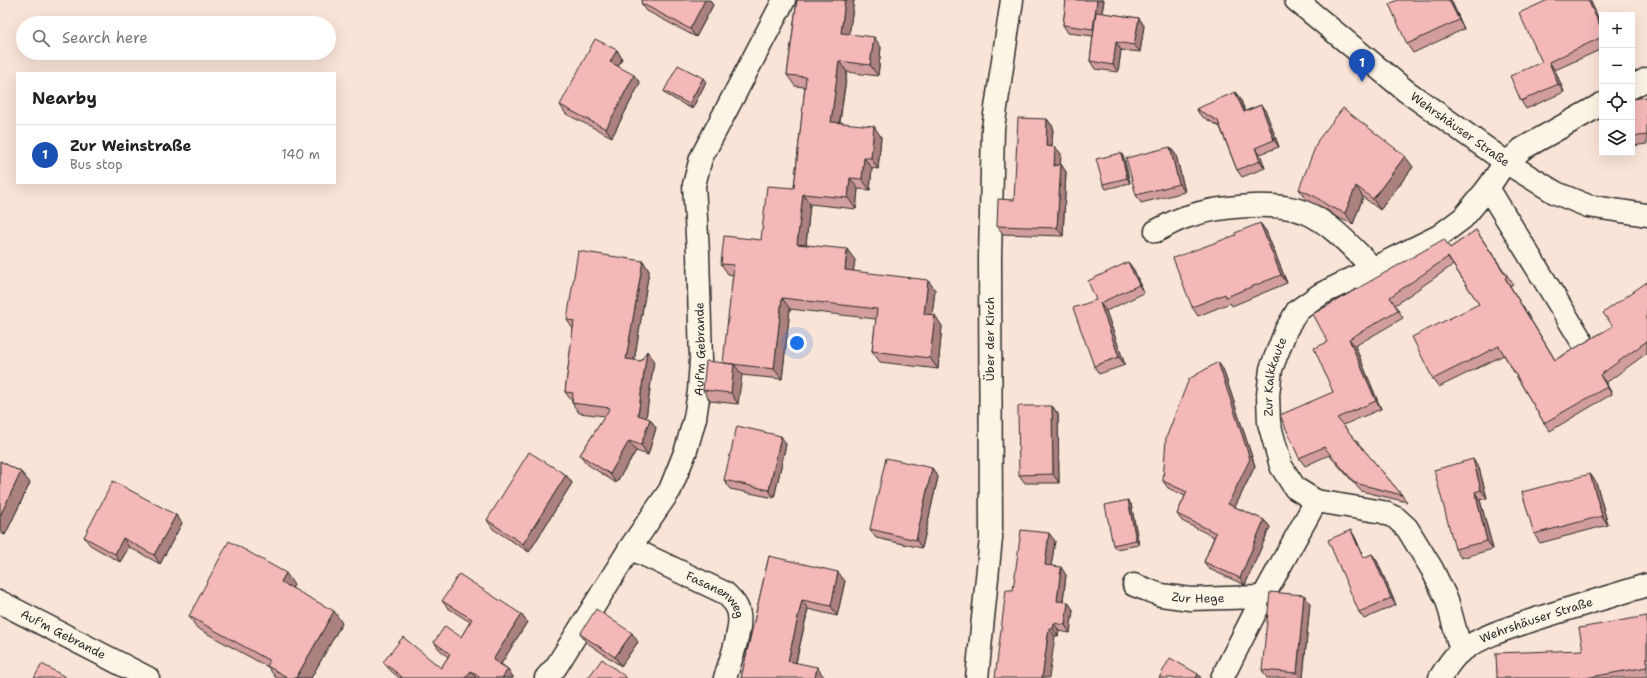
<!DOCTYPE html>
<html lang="en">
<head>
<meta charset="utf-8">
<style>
	:root { --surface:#fff; --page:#f6f6f6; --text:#222; --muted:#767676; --line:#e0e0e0; --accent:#ea580c }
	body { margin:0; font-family:"Shantell Sans",sans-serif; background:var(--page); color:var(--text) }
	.controls { position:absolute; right:12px; top:12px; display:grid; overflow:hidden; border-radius:0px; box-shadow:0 4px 16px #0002 }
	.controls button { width:36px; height:36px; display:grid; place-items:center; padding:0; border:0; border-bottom:1px solid var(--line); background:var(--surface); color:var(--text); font:20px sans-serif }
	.you { position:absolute; left:797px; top:343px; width:14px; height:14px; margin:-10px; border:3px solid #fff; border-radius:50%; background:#1a73e8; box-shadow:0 0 0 6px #1a73e833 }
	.badge { display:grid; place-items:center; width:26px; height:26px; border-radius:50%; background:var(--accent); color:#fff; font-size:13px; font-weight:700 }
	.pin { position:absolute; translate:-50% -33px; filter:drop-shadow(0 1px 2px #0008) }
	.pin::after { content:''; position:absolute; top:21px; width:14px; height:12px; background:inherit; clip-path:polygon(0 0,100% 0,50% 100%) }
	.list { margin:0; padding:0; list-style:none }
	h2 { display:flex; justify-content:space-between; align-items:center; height:52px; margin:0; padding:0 16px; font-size:17px }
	h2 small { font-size:13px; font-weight:400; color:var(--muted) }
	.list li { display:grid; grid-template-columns:26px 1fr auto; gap:12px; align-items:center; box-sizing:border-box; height:60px; padding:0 16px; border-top:1px solid var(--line) }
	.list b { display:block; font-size:15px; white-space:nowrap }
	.list p { margin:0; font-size:13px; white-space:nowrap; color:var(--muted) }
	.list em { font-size:13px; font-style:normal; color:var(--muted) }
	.icon { flex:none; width:22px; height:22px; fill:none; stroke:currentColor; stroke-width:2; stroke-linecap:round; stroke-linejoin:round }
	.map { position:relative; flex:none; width:1647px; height:678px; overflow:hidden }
	.search { position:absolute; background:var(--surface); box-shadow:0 4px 16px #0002; left:16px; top:16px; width:320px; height:44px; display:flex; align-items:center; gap:10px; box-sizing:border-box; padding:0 14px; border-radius:22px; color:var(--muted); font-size:15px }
	.panel { position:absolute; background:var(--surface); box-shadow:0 4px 16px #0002; left:16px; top:72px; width:320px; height:112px; border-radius:0px }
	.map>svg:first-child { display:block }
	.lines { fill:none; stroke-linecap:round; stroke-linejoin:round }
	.minor-casing { stroke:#2b2b2b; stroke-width:25 }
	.tertiary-casing { stroke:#2b2b2b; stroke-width:25 }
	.minor { stroke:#fcf5e5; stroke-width:22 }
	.tertiary { stroke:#fcf5e5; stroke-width:22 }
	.wall { fill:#d29e9d; stroke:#2b2b2b }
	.shaded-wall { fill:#ab8180; stroke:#2b2b2b }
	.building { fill:#f4b8b7; stroke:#2b2b2b }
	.labels { text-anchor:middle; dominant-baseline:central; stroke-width:3; stroke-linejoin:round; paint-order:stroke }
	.street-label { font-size:12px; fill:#2b2b2b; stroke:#fcf5e5 }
</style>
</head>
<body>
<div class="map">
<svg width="1647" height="678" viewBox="0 0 1647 678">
	<rect width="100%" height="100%" fill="#fae3d7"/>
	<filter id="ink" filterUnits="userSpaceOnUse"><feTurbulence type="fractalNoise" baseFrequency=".025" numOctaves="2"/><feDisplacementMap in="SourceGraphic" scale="8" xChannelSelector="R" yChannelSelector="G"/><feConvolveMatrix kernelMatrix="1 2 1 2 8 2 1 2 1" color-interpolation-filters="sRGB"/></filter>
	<g filter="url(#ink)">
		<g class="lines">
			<g class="minor-casing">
				<g id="minor">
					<path d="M1632,87l15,-8"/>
					<path d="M1488,188l93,152"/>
					<path d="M1156,231c10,-5 20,-11 30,-14 31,-11 93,-17 123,-3 25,12 44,35 64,54"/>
					<path id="s1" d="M630,548l95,45c5,5 11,10 13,17 6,17 -8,51 -13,68"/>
					<path id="s2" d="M1134,585l27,10 29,4 73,-2"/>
					<path id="s3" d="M0,602l148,76"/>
					<path id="s4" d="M1461,651l-14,-51 -15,-31 -25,-41 -11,-10 -13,-6 -67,-11 -21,-13 -14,-22 -12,-43 -1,-28 3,-26 15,-39 11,-19 24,-17 118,-58 24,-18 25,-30 12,-18 22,-21 80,-45"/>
					<path id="s5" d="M546,678l10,-11 74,-119 40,-58 16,-40 9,-32 4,-27 2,-31 -3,-107 -4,-68 7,-27 83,-158"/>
					<path d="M977,678l14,-140 -1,-281 3,-129 19,-128"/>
					<path d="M1222,678l41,-81 53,-96"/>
				</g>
			</g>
			<g class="tertiary-casing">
				<g id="tertiary">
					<path id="s6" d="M1296,0l110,91 101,72 49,30 32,13 59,9"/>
					<path id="s7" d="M1440,678c6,-10 13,-22 23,-28 18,-13 40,-20 61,-27 41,-14 82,-25 123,-38"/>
				</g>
			</g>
			<use href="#minor" class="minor"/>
			<use href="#tertiary" class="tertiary"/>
		</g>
		<path class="wall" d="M797,0h57l-5,34 32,13 -3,29 -31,-4 -7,50 41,15 -3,32 -6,-1 -2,22 -12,-1 -2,20 -46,-5 -4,41 49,15 -2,11 82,19 -3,25 10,11 -4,43 -58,-7 -8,-11 4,-32 -86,-10 -8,70 -41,-4 -3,29 -28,-3 -7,-11 21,-27 9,-88 -5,-1 -7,-10 40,-24 33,-52 11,-101 -10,-1 -8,-11z
			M1066,0h38l-2,13 37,5 5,8 -4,26 -19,-2 -3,22 -23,-3 -5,-8 3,-25 -25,-3 -5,-8z
			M1451,0l13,29 -51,24 -6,-9z
			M1590,0l12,26v23l-47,21 9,22 -38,17 -5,-8 21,-39z
			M641,3l72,2 -17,32 -49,-26z
			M617,50l5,9 -4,7 22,17 -28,54 -46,-23 -6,-9z
			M706,82l-14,27 -25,-14 -3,-4z
			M1647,97v47l-15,2v-47z
			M1240,98l5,13 16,-6 5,7 13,35 -19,7 5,14 -23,9 -5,-7 -17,-43 -19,-11 -5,-7z
			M1047,119l6,8 -1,19 3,1 6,7 -1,10 6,8 -3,64 -60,-2 -6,-8 17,-26z
			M1170,147l6,8 9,37 -44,11 -5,-8z
			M1121,153l3,5 6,25 -24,6 -3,-5z
			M1413,167l-33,43 -17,-13 -10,27 -15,-6 -14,-10 -18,-8 -7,-11z
			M1260,223l6,8 21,52 -55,23 -2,-3 -32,13 -6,-9z
			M1476,230l37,54 -3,2 45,74 58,-34 34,-44v71l-41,30 6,11 -62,37 -6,-8 -40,-68 -65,32 -6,-8 46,-75 -26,-39 -58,40 8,13 -48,28 26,63 -38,16 59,70 5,7 -46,-11 -32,-36 -24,11 -6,-8 34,-66 -5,-50 122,-94z
			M643,261l6,10 -15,89 7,1 13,-1 -8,58 4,1 6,9 -8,27 -12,-4 -20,32 -29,-19 -7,-9 25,-39 -26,-3 -7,-10v-2l-7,-9 8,-63 -6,-9z
			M1128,262l6,8 10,23 -38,18 19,54 -26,9 -5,-8 2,-66z
			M1223,369l32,97 -20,41 29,13 6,7 -25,58 -36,-16 -5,-7 10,-25 -32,-16 -5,-7 8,-18 -17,-8 -5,-7z
			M1052,406l6,8 1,69h-34l-6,-8z
			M786,444l-12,54 -44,-9 -6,-9z
			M0,461l21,11 9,11 -25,52 -5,-2z
			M932,468l6,9 -16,71 -46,-10 -6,-9z
			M1479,468l8,30 -7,2 13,49 -32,9 -6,-9z
			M1590,474l6,8 12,43 -68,18 -6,-9z
			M566,475l6,8 -43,69 -36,-23 -6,-9z
			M1131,504l8,41 -23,4 -3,-4z
			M176,515l6,8 -22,41 -31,-17 -9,15 -30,-17 -6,-8z
			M1355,537l9,21 8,-4 5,7 19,44 -32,14 -5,-7z
			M1055,541l-4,25 15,9 -3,26 5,1 5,8 -3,23 -11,-2 -1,5h-3l-42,-46z
			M769,556l76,25 -8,35 -29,-7 -12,54 28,14 -83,1z
			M294,585l-2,3 50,35 -31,55h-35l-8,-11 -71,-39 -8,-12z
			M1304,595l6,8 -7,75h-36l-5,-8z
			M442,601l79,13 6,8 -26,42 7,5 5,8v1h-114l-10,-9 -6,-7 58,6 7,-11 -9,-8 -5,-7 27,-5 9,-15 -22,-14z
			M1647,616v61l-3,1h-147l86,-28z
			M580,634l58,8 -17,24 -35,-24z"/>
		<path class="shaded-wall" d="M705,0h5l3,5 -17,32 -6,-8z
			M845,0h9l-6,43 -7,-10z
			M1097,0h7l-6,37 -5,-8z
			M1449,0h2l13,29 -5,-9z
			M1588,0h2l12,26v4z
			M1139,18l5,8 -4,26 -6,-7z
			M874,37l7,10 -3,29 -8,-11z
			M1116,42l5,8 -3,22 -5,-7z
			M617,50l5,9 -6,11 -6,-8z
			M839,61l8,11 -9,60 -7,-10z
			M1549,62l6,8 9,22 -6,-8z
			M634,75l6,8 -28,54 -6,-8z
			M703,78l3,4 -14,27 -3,-5z
			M1235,92l5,6 8,21 -4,-7z
			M1261,105l5,7 13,35 -5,-7z
			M1047,119l6,8 -2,27 -5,-8z
			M874,126l7,11 -3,32 -7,-11z
			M1055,147l6,7 -1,19 -6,-7z
			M1170,147l6,8 9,37 -6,-8z
			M1255,148l5,6 5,14 -5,-7z
			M1121,153l3,5 6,25 -3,-5z
			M1405,156l8,11 -33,43 -7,-11z
			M864,158l8,10 -2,22 -8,-11z
			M1061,164l5,8 -3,64 -6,-8z
			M850,178l8,11 -2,20 -8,-11z
			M1356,186l7,11 -10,27 -8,-11z
			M803,194l7,10 -5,50 -8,-10z
			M1260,223l6,8 21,52 -6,-8z
			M847,249l8,11 -3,21 -7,-11z
			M643,261l6,10 -16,97 -7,-9z
			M1128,262l6,8 10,23 -5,-8z
			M1505,278l5,8 50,82 -5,-8z
			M928,280l7,10 -4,35 -7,-11z
			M782,298l8,11 -8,70 -8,-10z
			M1100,303l6,8 19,54 -6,-8z
			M935,315l7,11 -4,43 -8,-11z
			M1349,339l6,7 26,63 -5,-8z
			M647,351l7,9 -9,65 -7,-10z
			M1218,362l5,7 32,97 -22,45 -5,-7z
			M734,364l8,11 -4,29 -7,-11z
			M1600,375l6,8 6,11 -5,-7z
			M1052,406l6,8 1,69 -6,-9z
			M650,419l6,9 -8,27 -7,-10z
			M781,436l5,8 -12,54 -5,-8z
			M629,441l7,10 -20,32 -6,-9z
			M1473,459l6,9 8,30 -6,-8z
			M932,468l6,9 -16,71 -6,-8z
			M21,472l9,11 -25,52 -5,-7v-12z
			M1590,474l6,8 12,43 -6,-9z
			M566,475l6,8 -43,69 -6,-8z
			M1475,492l5,8 13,49 -6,-8z
			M1128,500l3,4 8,41 -3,-5z
			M176,515l6,8 -22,41 -6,-9z
			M1264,520l6,7 -25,58 -5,-7z
			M1351,530l4,7 12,28 -4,-7z
			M1049,533l6,8 -5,32 -5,-8z
			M123,538l6,9 -9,15 -5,-8z
			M1372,554l5,7 19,44 -5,-7z
			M1061,567l5,8 -4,33 -5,-7z
			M838,572l7,9 -8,35 -6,-10z
			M286,573l8,12 -5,9 -8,-12z
			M1304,595l6,8 -7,75h-3l-3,-5z
			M802,600l6,9 -14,61 -6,-9z
			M1068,602l5,8 -3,23 -5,-8z
			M334,611l8,12 -31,55h-15z
			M521,614l6,8 -28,45 -6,-7z
			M1054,623l5,8 -1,5 -5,-7z
			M1049,628l6,8 -6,42h-7z
			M632,633l6,9 -17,24 -6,-9z
			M817,667l7,10v1h-9z
			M508,669l5,8v1h-11z
			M471,671l5,7h-11z
			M1198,674l3,4h-5z"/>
		<path class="building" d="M642,0h63l-15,29 -49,-26z
			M797,0h48l-4,33 33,4 -4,28 -31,-4 -8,61 43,4 -3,32h-7l-2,21 -12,-1 -2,20 -45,-4 -6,50 50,5 -2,21 83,10 -4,34 11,1 -5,43 -58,-7 5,-42 -95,-11 -8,71 -51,-6 11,-98 -13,-1 3,-28 37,4 6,-54 27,2 12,-111 -19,-2z
			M1066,0h31l-4,29 -30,-4z
			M1398,0h51l10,20 -52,24 -18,-40z
			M1548,0h40l14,30v7l-53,25 9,22 -37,17 -11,-25 32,-14 -23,-49z
			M1096,12l43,6 -5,27 -18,-3 -3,23 -23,-4z
			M595,39l22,11 -7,12 24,13 -28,54 -46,-24z
			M678,65l25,13 -14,26 -25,-13z
			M1235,92l9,20 17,-7 13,35 -19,8 5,13 -23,9 -19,-49 -22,-12z
			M1647,97v38l-15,2v-38z
			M1343,108l62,48 -32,43 -17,-13 -11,27 -15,-6 -14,-10 -17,-8 19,-49z
			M1018,118l29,1 -1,27 9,1 -1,19 7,-2 -4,64 -60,-2 1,-27 16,1z
			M1170,147l9,37 -43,11 -10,-37z
			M1121,153l6,25 -24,6 -7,-25z
			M1260,223l21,52 -55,22 -1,-3 -33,13 -19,-49 63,-23 -1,-2z
			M1476,230l31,47 -2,1 50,82 58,-34 -10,-13 44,-31v59l-47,34 7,12 -63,36 -45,-77 -66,33 -21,-42 67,-33 -31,-47 -58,40 8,13 -49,29 27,62 -39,17 65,77 -47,-12 -31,-36 -25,11 -19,-43 53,-23 -19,-44 14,-6 -15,-28 131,-75 6,9z
			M578,251l65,10 -17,98 15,2 6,-10 -9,64 12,4 -9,26 -12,-4 -19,33 -30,-19 30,-47 -38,-5 1,-10 -8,-1 9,-71 -7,-1z
			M1128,262l11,23 -39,18 19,54 -25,9 -21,-58 23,-8 -8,-19z
			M706,361l28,3 -3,29 -28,-3z
			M1218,362l32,97 -22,45 36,16 -24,58 -36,-16 12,-29 -39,-19 10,-22 -24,-11 3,-43 23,-59z
			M1018,406h34l1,68 -34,1z
			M737,426l44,10 -12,54 -45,-10z
			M529,452l37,23 -43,69 -36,-24z
			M886,458l46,10 -16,72 -46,-11z
			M1473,459l8,31 -6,2 12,49 -32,8 -21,-79z
			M0,461l21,11 -21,44z
			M1590,474l12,42 -68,18 -12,-42z
			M113,481l63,34 -22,40 -31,-17 -8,16 -31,-17z
			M1128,500l8,40 -23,5 -8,-40z
			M1021,530l28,3 -4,32 16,2 -4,34 11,1 -3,23 -11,-2 -1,6 -4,-1 -7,50h-47l11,-88h7z
			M1351,530l12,28 9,-4 19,44 -32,14 -31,-72z
			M229,541l57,32 -5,9 53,29 -38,67h-7l-22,-12 3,-5 -81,-45z
			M769,556l69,16 -7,34 -29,-6 -14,61 29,6 -2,11h-74z
			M459,574l62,40 -28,46 15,9 -6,9h-22l-9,-7 -6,7h-64l1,-1 -19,-15 20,-25 38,31 9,-14 -16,-12 11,-16 16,11 11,-18 -30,-18z
			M1270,592l34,3 -7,78 -35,-3z
			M596,609l36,24 -17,24 -35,-23z
			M1647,616v51l-62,11h-88l-1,-25 87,-3 -4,-22z
			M1170,658l28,16 -2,4h-37z
			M602,659l25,19h-39z
			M42,664l25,14h-33z"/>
	</g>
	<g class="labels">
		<g class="street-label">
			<text stroke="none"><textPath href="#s6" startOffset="209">Wehrshäuser Straße</textPath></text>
			<text transform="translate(990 339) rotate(-90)">Über der Kirch</text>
			<text stroke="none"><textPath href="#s5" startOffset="371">Auf'm Gebrande</textPath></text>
			<text stroke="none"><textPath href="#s4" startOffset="375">Zur Kalkkaute</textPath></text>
			<text stroke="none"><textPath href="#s1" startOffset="99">Fasanenweg</textPath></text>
			<text stroke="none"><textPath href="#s2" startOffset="66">Zur Hege</textPath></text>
			<text stroke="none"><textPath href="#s7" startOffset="116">Wehrshäuser Straße</textPath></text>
			<text stroke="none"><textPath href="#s3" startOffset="71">Auf'm Gebrande</textPath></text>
		</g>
	</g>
</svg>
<div class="controls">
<button>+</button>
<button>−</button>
<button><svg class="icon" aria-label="locate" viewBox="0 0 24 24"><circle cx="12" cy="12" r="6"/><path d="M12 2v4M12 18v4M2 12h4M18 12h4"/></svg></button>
<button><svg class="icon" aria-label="layers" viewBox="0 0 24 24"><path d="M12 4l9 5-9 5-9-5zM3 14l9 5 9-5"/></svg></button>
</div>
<div class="you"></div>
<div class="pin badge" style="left:1362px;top:82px;background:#1a4fb4">1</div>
<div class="search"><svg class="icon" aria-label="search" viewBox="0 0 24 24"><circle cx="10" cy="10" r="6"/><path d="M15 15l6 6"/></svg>Search here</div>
<section class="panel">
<h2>Nearby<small></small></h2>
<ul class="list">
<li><span class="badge" style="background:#1a4fb4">1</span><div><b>Zur Weinstraße</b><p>Bus stop</p></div><em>140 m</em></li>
</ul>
</section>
</div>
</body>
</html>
